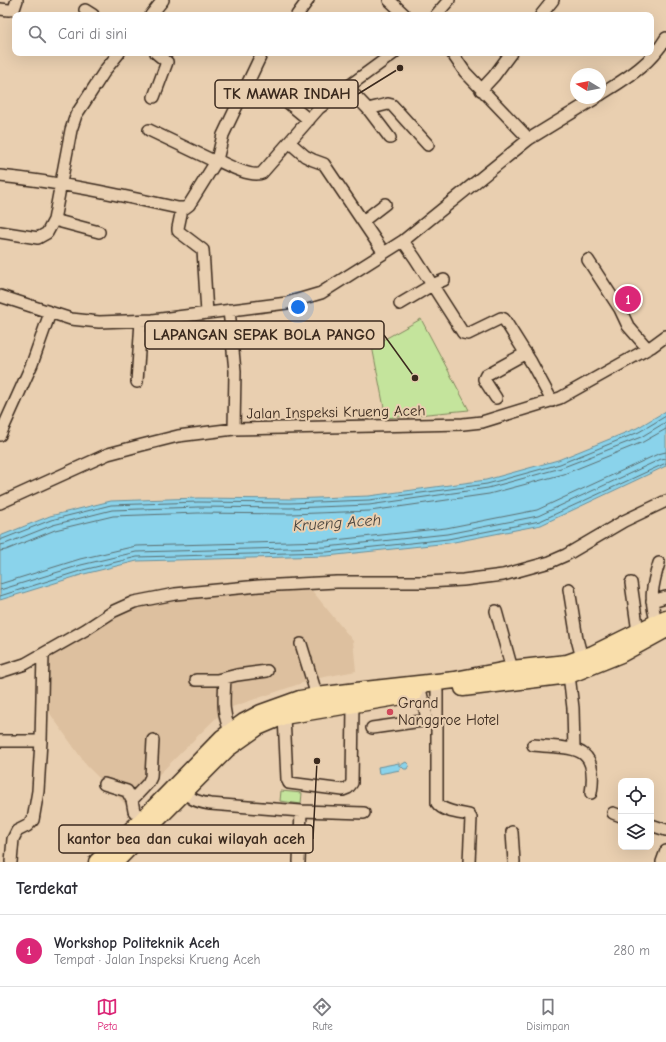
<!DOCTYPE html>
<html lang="id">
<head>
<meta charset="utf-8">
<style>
	:root { --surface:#fff; --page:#f2f2f3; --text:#2b2b33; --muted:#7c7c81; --line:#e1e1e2; --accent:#db2777 }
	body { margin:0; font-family:"Comic Neue",sans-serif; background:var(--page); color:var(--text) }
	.controls { position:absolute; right:12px; bottom:12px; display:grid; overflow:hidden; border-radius:8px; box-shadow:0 4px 16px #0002 }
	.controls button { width:36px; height:36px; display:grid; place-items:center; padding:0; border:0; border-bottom:1px solid var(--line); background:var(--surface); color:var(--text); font:20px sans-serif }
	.compass { position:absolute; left:570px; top:68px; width:36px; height:36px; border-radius:50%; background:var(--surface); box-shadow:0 4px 16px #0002; rotate:280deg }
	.you { position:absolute; left:298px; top:307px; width:14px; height:14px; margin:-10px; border:3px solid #fff; border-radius:50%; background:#1a73e8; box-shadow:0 0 0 6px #1a73e833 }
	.badge { display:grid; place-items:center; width:26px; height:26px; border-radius:50%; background:var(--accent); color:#fff; font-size:13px; font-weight:700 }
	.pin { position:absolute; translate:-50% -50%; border:2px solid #fff; box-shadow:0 1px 4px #0006 }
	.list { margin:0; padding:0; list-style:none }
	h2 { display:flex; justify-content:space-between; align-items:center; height:52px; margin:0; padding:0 16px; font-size:17px }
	h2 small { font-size:13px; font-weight:400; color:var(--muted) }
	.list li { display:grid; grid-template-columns:26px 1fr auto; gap:12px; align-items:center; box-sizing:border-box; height:72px; padding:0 16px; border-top:1px solid var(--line) }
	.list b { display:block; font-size:15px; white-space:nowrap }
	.list p { margin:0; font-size:13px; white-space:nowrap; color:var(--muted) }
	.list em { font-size:13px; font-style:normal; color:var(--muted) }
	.icon { flex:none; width:22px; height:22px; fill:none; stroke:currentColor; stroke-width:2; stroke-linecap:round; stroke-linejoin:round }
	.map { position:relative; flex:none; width:666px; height:862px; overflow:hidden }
	.search { position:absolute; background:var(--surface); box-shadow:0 4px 16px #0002; left:12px; right:12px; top:12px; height:44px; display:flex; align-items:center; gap:10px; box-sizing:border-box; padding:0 14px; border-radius:8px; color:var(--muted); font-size:15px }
	.sheet { height:124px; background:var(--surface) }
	nav { display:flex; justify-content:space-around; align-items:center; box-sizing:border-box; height:56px; border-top:1px solid var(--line); background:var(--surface); font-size:11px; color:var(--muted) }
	nav a { display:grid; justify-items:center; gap:2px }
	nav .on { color:var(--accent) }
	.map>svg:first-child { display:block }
	.built { fill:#ddc09f }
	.green { fill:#c4e49c; stroke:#80875d }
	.water { fill:#8ad3eb; stroke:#6a8f99 }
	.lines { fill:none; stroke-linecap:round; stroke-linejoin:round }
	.shore { stroke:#5b6e70; stroke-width:1 }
	.minor-casing { stroke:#3b2a1e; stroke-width:14 }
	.highway-casing { stroke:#3b2a1e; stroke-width:19 }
	.minor { stroke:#e9cfb0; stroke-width:11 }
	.highway { stroke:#f9deab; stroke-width:16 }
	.poi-dot { fill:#d1495b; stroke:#e9cfb0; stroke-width:1.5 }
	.labels { text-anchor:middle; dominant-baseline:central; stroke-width:4; stroke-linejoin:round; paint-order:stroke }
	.street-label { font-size:15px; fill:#3b2a1e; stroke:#e9cfb0 }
	.poi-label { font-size:15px; fill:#3b2a1e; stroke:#e9cfb0; text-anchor:start }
	.water-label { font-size:16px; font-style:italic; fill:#47433d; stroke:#e9cfb0 }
	.leader { fill:none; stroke:#3b2a1e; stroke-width:1.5 }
	.callout-dot { fill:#3b2a1e; stroke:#e9cfb0; stroke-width:1.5 }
	.callout { fill:#e9cfb0; stroke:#3b2a1e; stroke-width:1.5 }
	.callout-label { font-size:16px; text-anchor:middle; font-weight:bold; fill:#3b2a1e }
</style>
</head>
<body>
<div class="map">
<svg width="666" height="862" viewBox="0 0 666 862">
	<rect width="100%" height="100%" fill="#e9cfb0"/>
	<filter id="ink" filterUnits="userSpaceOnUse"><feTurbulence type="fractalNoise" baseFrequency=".025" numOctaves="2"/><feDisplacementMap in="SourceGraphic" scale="8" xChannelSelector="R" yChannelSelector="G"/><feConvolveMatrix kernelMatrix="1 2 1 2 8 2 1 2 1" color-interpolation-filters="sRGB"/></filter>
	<g filter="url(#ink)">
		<path class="built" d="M262,578l43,4 48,59 3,30 -42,8 -82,28 -15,10 -90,89 -40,-40 -50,-71 2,-45 41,-26 53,-25 42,-9z"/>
		<path class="green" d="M421,319l48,91 -83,8 -14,-72z
			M281,791l21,2 -1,11 -21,-3z"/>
		<path class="water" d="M666,411v55l-125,59 -92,18 -122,13 -190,5 -53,13 -84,26v-64l50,-20 61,-15 87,-3 92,1 79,-3 117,-16 72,-20 79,-32z
			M406,762l3,3 -2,4h-3l-2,-2 -2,1v2l-21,4 -1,-7 21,-4v3z"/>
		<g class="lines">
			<path class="shore" d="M0,540l51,-20 60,-15 87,-3 92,1 79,-3 118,-16 73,-20 79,-32 27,-16
				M0,545l5,-1 48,-19 59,-15 86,-3 92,1 79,-3 119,-17 73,-20 80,-31 25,-15
				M0,551l6,-1 49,-20 58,-14 85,-3 93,1 79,-3 119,-17 75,-20 79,-32 23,-13
				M0,584l80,-25 56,-13 190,-5 120,-13 91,-18 121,-56 8,-2
				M0,590l81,-25 55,-13 190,-5 121,-13 91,-18 123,-57 5,-1
				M0,596l83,-26 54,-13 190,-5 121,-13 92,-18 126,-58"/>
			<g class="minor-casing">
				<path id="minor" d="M389,0l16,15
					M0,9l9,1 5,-1 3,-9
					M85,10l8,5
					M151,15l12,-15
					M297,15l11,-15
					M436,15l13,-15
					M541,15l12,-15
					M452,53l13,19 64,67
					M347,87l21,22 22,29
					M481,90l13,-14 17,-23
					M275,92l34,28
					M600,95c25,-16 50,-30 66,-57
					M154,97l13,-35 -11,-9
					M368,109l20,-5 4,1 36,40
					M149,130l67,32
					M289,142l16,14 8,4 11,4 60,89
					M217,160l6,-25 39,-82
					M0,176c60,6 119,19 178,32h7l4,-3 28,-45c10,5 35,18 45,13l57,-65 75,-55
					M182,209l-4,19v3l25,19 4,63
					M54,220l45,12
					M363,221l22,-17
					M0,232l38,6 9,-5 7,-13 17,-90 5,-15 8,-12 22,-34 13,-16
					M403,241l12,17 48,75 5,1 33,-16 3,1 27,43 21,39
					M588,260l32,49 8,17 20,23
					M0,296l71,23 28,3 54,-2 134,-17 34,-10 82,-52 126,-102 67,-41
					M400,304l32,-19 12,-5
					M229,310l6,61 -1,58
					M137,382l4,-61
					M496,398l-11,-17 -1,-2 2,-4 40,-22
					M0,435l32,-71 18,-51
					M0,503l108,-49 34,-9 36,-9 56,-7 229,-5 19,-2 78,-24 91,-51 15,-11
					M631,583l7,49
					M569,589l8,50 5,19
					M652,601l14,-4
					M496,611l16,58
					M657,623c-8,-23 -5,-37 2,-60
					M301,644l16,52
					M0,672l25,-8 60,-34 29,-19 20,-9 41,-8 84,-8 78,-4h90l36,-2 40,-5 47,-13 16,-7 58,-34 42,-20
					M569,675l4,33 1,41
					M225,678c-1,21 -3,34 5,53
					M196,680h21l20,-5 30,-4
					M437,691v112c6,9 23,10 32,12l2,3 -2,44
					M284,716l3,63 2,4 54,7 5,-2 4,-5 1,-79
					M372,728l50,-7 3,-2 1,-5 -5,-21
					M0,741h41
					M533,745c39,4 66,-2 58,48
					M104,784l23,7 5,9 2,11 8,9
					M181,785c10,15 12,16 29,19l91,7 63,2
					M132,800l16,-17 3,-6 2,-37
					M613,813l8,3
					M651,825l15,5
					M512,832l2,30
					M11,862l2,-23 4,-8 10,-5 6,-6 5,-29 3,-50 2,-87
					M299,862l2,-51
					M662,862l4,-11"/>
			</g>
			<g class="highway-casing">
				<path id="highway" d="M463,688l106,-13 52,-21 42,-23
					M97,862l45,-42 80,-82 22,-16 17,-9 39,-14 17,-3 48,-6 90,-10 57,-11 55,-6 26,-9 73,-36
					M115,862l112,-113 31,-22 26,-11 130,-22"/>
			</g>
			<use href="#minor" class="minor"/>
			<use href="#highway" class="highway"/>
		</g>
	</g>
	<circle class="poi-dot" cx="390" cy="712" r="4"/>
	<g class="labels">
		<g class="street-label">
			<text transform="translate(336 412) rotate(-1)">Jalan Inspeksi Krueng Aceh</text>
		</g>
		<g class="poi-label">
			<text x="398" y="703">Grand<tspan x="398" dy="17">Nanggroe Hotel</tspan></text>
		</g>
		<g class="water-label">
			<text transform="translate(337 523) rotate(-4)">Krueng Aceh</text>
		</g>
	</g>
	<path class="leader" d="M400 68L358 94M415 378L384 335M317 761L313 839"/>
	<g class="callout-dot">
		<circle cx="400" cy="68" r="4"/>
		<circle cx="415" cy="378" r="4"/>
		<circle cx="317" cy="761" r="4"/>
	</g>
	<g class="callout">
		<rect x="215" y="80" width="143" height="28" rx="4"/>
		<rect x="145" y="321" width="239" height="28" rx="4"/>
		<rect x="59" y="825" width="254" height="28" rx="4"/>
	</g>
	<g class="callout-label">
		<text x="287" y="99">TK MAWAR INDAH</text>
		<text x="264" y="340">LAPANGAN SEPAK BOLA PANGO</text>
		<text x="186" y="844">kantor bea dan cukai wilayah aceh</text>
	</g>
</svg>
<div class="controls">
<button><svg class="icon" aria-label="locate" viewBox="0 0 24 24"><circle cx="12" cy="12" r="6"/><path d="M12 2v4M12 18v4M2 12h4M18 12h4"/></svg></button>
<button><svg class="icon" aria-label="layers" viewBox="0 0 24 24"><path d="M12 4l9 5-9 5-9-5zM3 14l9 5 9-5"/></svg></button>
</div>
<svg class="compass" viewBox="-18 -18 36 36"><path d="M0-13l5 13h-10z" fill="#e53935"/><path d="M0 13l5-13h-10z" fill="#7c7c81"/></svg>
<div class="you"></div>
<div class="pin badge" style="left:628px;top:299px">1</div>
<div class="search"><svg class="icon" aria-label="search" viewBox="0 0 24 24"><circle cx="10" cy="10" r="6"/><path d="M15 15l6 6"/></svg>Cari di sini</div>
</div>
<section class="sheet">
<h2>Terdekat<small></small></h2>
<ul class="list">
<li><span class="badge">1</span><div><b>Workshop Politeknik Aceh</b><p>Tempat · Jalan Inspeksi Krueng Aceh</p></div><em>280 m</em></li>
</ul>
</section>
<nav>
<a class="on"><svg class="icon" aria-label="map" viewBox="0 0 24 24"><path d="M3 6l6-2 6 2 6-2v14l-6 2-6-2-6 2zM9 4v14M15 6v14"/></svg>Peta</a>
<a><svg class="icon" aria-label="directions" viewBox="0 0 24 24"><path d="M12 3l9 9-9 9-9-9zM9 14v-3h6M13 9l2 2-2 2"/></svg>Rute</a>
<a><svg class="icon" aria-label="saved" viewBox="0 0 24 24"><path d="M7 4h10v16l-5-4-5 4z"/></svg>Disimpan</a>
</nav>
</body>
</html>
